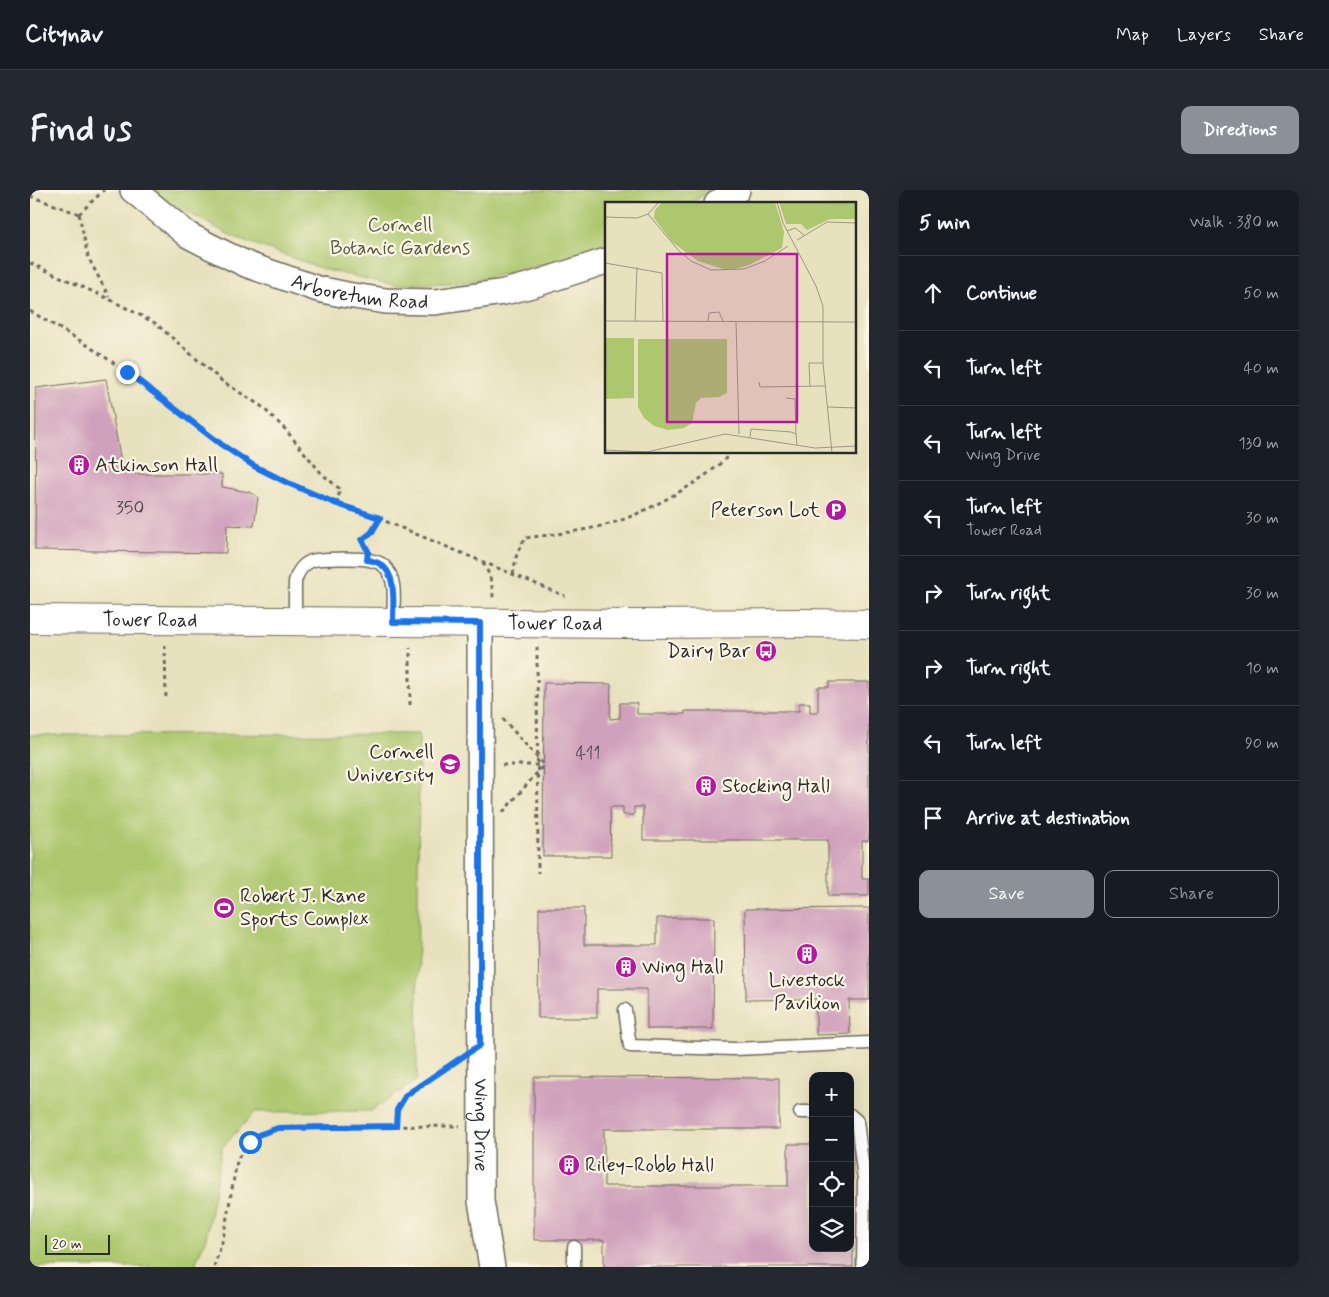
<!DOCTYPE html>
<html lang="en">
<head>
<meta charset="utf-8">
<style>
	:root { --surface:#171b24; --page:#242831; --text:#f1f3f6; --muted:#9ea1a6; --line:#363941; --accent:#8c9099 }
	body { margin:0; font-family:Mynerve,sans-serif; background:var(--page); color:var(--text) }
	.controls { position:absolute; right:15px; bottom:15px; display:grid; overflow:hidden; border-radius:10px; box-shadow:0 5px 20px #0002 }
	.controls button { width:45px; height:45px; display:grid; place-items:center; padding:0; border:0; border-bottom:1px solid var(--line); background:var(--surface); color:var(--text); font:25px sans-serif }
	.scale { position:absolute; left:15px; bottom:12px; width:65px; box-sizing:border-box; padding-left:5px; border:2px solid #2b2b2b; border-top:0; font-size:14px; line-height:18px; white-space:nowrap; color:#2b2b2b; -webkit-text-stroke:4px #fcf5e5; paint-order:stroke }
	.stop { position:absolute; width:15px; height:15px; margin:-11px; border:4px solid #1a73e8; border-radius:50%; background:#fff }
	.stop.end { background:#1a73e8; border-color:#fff; box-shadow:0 1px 5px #0008 }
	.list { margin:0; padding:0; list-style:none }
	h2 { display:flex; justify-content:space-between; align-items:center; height:65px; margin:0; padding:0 20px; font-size:21px }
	h2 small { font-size:16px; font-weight:400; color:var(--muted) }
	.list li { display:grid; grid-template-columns:32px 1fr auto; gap:15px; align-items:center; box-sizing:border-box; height:75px; padding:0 20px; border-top:1px solid var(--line) }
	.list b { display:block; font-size:19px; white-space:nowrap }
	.list p { margin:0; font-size:16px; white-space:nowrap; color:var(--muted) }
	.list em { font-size:16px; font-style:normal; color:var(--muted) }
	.actions { display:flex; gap:10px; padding:15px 20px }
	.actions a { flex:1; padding:11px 0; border:1px solid var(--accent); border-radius:10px; text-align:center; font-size:18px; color:var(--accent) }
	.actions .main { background:var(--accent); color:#fff }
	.icon { flex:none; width:28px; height:28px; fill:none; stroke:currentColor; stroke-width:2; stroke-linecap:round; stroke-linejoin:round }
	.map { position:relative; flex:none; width:839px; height:1077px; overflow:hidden; border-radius:10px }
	header { display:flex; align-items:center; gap:30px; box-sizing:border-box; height:70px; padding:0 25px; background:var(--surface); border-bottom:1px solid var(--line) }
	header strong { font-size:24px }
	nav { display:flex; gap:28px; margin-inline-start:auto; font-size:18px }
	.intro { display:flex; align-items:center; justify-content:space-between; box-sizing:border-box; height:120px; padding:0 30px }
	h1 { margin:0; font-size:35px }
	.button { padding:12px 22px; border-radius:10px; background:var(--accent); color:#fff; font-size:18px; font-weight:700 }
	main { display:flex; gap:30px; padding:0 30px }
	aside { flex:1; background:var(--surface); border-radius:10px; box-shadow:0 5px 20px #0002 }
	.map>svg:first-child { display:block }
	.green { fill:#acc76d; stroke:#6c794c }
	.building { fill:#d0a1bc }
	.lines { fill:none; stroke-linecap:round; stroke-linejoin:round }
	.service-casing { stroke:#6d6b5e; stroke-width:15 }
	.minor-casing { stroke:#6d6b5e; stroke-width:28 }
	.tertiary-casing { stroke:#6d6b5e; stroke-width:30 }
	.path { stroke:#6d6b5e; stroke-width:3; stroke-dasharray:4 4; stroke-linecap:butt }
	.service { stroke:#fff; stroke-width:12 }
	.minor { stroke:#fff; stroke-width:25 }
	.tertiary { stroke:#fff; stroke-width:28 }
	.route { stroke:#1a73e8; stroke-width:6 }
	.labels { text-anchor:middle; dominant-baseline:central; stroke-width:4.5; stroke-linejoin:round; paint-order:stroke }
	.number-label { font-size:18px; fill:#54484f }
	.park-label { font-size:20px; fill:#525a3f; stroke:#fcf5e5 }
	.street-label { font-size:20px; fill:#2b2b2b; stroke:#fcf5e5 }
	.poi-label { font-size:20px; fill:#2b2b2b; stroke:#fcf5e5; text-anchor:start }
	.inset-road { fill:none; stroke:#9c9883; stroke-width:1 }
	.view { fill:#b5179e; fill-opacity:0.15; stroke:#b5179e; stroke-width:2.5 }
	.inset-edge { fill:none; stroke:#2b2b2b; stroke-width:2.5 }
</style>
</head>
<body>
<header>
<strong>Citynav</strong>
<nav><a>Map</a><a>Layers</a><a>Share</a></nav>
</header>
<div class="intro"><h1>Find us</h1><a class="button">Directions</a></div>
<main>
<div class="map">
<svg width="839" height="1077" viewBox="0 0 839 1077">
	<rect width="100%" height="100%" fill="#fcf5e5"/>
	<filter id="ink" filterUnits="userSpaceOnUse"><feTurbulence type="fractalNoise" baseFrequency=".02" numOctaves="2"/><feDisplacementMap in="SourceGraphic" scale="10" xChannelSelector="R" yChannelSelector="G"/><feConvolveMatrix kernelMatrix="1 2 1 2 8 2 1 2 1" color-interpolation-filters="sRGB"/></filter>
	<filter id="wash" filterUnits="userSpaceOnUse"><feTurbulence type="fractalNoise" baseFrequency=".0096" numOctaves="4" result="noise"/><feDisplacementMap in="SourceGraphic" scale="20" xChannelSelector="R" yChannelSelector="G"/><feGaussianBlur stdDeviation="1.12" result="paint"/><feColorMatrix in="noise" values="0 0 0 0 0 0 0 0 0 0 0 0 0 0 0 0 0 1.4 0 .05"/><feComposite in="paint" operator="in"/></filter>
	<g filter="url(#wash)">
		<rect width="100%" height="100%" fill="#e8e1be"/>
		<path class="green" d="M122,0h559l-21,14h-84v40l-43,16 -94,22 -75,3 -68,-15 -94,-34 -72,-38z
			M389,544l-2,346 -46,31 -116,1 -33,36 -16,90 -12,29h-164v-532z"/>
		<g id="blocks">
			<path class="building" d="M76,189l15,83 3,6 4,4 8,2h86v13l27,5 9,5 -4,29 -27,-1 -1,28 -191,-3 1,-162z
				M799,492h40v151l-1,8h-6v38h7v17h-41v-56h-185v-33h-9v8h-11v-8h-13l1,49h-68l1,-173 67,1 -1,35 10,-1v-15h17v11h48v-3h114v-8h11v9h8v-25h11z
				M509,718h45v37h73v-27h57l-1,111h-66v-40h-50v29h-59z
				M839,718v92h-20l1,34 -34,1v-36l-70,1 -1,-91z
				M504,887l245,1v51h-175v57h184v-42h25v104h37v-104h3v123h-249v-27h-70z"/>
		</g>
	</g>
	<g filter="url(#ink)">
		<use href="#blocks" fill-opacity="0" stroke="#6d6b5e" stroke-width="1"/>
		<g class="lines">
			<g class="service-casing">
				<path id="service" d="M265,431v-39c2,-9 7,-17 16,-21 7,-3 50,-3 58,-1 5,1 11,2 15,6 14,13 9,38 9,56
					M595,820l5,36 104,3 135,-6
					M770,922h13
					M820,925l7,6 7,59 -1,87
					M544,1057v20"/>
			</g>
			<g class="minor-casing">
				<g id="minor">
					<path id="s1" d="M103,0l55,45 39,20 21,10 70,24 29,6 39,6 49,1 69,-10 28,-7 74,-24"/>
					<path d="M687,14l20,-14"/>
					<path id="s2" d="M450,433l1,578 11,66"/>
				</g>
			</g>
			<g class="tertiary-casing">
				<g id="tertiary">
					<path id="s3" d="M0,429l601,5 173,-1 65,1"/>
				</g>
			</g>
			<path class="path" d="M0,6l49,18
				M49,24l9,43 21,40
				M49,24l25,-24
				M0,73l79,36 46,24 67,58 39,25 24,23 37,45 18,15 -3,15
				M0,121l54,32 43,29 95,73 32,21 34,17 49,21 43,15 185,77
				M334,353l-2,-3 10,-7 8,-14
				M453,373c7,10 10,24 10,36
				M483,384l4,-21 8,-15c32,-4 71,-8 102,-20 20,-8 40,-19 59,-30 13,-8 37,-24 45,-36
				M135,455l1,56
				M507,457l1,226
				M380,515v-57
				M473,529l41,46
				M472,575h36
				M473,622l41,-47
				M366,936l1,-16 9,-15 52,-36
				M184,1077l9,-28 14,-78c11,-24 28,-33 54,-34l169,-1"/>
			<use href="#service" class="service"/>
			<use href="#minor" class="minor"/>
			<use href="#tertiary" class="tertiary"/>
		</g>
	</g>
	<g class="lines" filter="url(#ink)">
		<path class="route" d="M97,182l95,73 32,21 34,17 49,21 43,14 -8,14 -10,8 6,11 -1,9c32,3 26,38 26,62l87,1v422l-74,50 -9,15 -1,16 -118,2 -20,7 -8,7"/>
	</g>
	<defs>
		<g id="building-disc" transform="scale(1.125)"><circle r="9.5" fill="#b5179e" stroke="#fcf5e5"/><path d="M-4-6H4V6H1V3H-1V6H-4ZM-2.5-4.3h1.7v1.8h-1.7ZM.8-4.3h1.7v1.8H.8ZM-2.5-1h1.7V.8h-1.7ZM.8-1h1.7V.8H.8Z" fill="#fff"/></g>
		<g id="parking-disc" transform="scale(1.125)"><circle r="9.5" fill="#b5179e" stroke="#fcf5e5"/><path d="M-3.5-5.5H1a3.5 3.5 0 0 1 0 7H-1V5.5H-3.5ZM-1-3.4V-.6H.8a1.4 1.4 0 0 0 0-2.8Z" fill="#fff"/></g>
		<g id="bus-disc" transform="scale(1.125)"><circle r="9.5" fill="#b5179e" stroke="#fcf5e5"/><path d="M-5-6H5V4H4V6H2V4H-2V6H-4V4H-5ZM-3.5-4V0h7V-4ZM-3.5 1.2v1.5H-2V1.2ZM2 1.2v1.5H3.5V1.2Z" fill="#fff"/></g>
		<g id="university-disc" transform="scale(1.125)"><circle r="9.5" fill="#b5179e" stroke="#fcf5e5"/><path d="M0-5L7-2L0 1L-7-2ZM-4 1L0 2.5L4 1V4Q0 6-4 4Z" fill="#fff"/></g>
		<g id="stadium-disc" transform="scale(1.125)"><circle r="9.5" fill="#b5179e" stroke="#fcf5e5"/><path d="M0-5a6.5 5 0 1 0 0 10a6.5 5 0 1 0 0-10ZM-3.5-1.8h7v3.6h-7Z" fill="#fff"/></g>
	</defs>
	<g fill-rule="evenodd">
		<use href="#building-disc" x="49" y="275"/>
		<use href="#parking-disc" x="806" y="320"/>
		<use href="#bus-disc" x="736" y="461"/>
		<use href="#university-disc" x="420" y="574"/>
		<use href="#building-disc" x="676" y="596"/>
		<use href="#stadium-disc" x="194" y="718"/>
		<use href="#building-disc" x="777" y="764"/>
		<use href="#building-disc" x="596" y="777"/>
		<use href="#building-disc" x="539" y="975"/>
	</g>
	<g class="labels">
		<g class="number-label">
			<text x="100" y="318">350</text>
			<text x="558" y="564">411</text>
		</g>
		<g class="park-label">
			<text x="370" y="35">Cornell<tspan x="370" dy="23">Botanic Gardens</tspan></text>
		</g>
		<g class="street-label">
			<text stroke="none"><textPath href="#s1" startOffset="254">Arboretum Road</textPath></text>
			<text stroke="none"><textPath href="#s3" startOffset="120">Tower Road</textPath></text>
			<text stroke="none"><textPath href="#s3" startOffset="525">Tower Road</textPath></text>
			<text stroke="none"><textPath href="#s2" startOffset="502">Wing Drive</textPath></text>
		</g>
		<g class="poi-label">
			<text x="65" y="275">Atkinson Hall</text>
			<text x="790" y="320" text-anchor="end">Peterson Lot</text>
			<text x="720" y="461" text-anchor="end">Dairy Bar</text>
			<text x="404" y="562" text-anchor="end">Cornell<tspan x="404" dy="23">University</tspan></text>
			<text x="692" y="596">Stocking Hall</text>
			<text x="210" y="706">Robert J. Kane<tspan x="210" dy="23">Sports Complex</tspan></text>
			<text x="612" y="777">Wing Hall</text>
			<text x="777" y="790" text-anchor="middle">Livestock<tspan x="777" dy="23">Pavilion</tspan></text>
			<text x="555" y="975">Riley-Robb Hall</text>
		</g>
	</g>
	<g transform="translate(575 12)">
		<rect width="251" height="251" fill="#e8e1be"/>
		<path d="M57,0h113l9,30 -2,16 -33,17 -14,4h-12l-25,-8 -26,-19 -18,-24 1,-8zM174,0h77v17h-26l-23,11 -6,-6h-15zM0,136h29v60l-29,1zM33,137h89v54l-8,4 -18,1 -5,5 -4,20 -8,5 -16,2 -14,-4 -10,-8 -6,-11z" fill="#acc76d"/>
		<path class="inset-road" d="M172,0l6,21 33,63 7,20v57l9,90M43,12l31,37 12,10 20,9 33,-1 21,-8 23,-15M0,15l32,1 11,-4 11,-12M182,29l8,-3 9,7M192,38l30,-18 30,1M0,61l57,10 1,48M0,119l252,1M30,119l2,-54M103,119l1,-8 10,-1 4,9M131,120l3,112M154,180l1,5 65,-1M205,185l-1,-24h14M181,196l9,1 1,35M222,205l30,1M145,235l1,-8 40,3 5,2 1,11M0,248l42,2 78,-18 90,14 42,-2"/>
		<path class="view" d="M62,52h130v168h-130z"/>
		<rect width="251" height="251" class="inset-edge"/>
	</g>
</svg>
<div class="controls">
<button>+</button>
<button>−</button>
<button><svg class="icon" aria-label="locate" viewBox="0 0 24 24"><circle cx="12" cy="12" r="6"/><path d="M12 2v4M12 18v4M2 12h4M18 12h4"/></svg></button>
<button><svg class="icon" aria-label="layers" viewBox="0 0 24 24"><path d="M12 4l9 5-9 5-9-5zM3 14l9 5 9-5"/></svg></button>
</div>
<div class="scale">20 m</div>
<div class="stop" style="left:220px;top:952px"></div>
<div class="stop end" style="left:97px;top:182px"></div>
</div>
<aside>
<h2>5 min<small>Walk · 380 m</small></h2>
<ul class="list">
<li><svg class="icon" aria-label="ahead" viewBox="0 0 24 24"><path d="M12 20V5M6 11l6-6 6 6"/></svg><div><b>Continue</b></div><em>50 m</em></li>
<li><svg class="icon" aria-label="left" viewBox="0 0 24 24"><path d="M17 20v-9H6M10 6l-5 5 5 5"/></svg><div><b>Turn left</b></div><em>40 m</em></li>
<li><svg class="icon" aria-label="left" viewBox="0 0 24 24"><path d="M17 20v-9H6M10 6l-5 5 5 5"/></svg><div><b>Turn left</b><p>Wing Drive</p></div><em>130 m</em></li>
<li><svg class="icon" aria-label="left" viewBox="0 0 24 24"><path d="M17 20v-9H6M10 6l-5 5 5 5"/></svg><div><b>Turn left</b><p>Tower Road</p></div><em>30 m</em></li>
<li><svg class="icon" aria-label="right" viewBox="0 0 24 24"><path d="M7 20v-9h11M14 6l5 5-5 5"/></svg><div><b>Turn right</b></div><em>30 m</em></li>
<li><svg class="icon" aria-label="right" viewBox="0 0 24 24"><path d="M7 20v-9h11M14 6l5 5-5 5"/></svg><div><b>Turn right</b></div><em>10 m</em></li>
<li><svg class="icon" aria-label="left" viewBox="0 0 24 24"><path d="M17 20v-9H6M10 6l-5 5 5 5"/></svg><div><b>Turn left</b></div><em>90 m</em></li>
<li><svg class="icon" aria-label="arrive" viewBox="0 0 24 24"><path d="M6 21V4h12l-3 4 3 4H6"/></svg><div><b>Arrive at destination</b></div></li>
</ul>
<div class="actions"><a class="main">Save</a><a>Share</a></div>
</aside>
</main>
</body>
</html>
